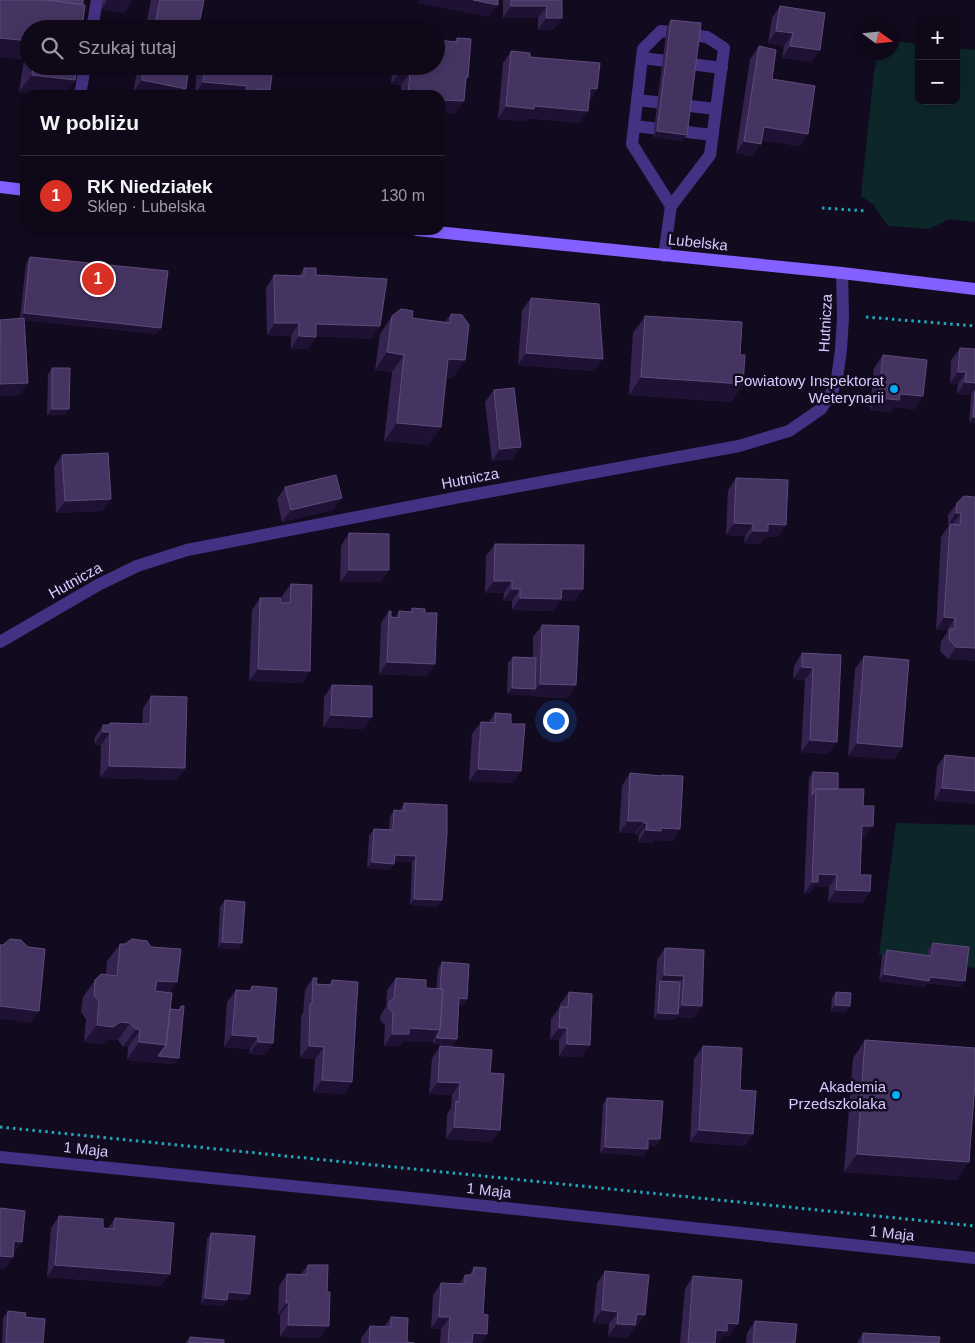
<!DOCTYPE html>
<html lang="pl">
<head>
<meta charset="utf-8">
<style>
	:root { --surface:#0e0818; --page:#1c1625; --text:#f1f3f6; --muted:#9b9aa2; --line:#2e2937; --accent:#d93025 }
	body { margin:0; font-family:Arial,sans-serif; background:var(--page); color:var(--text) }
	.controls { position:absolute; right:15px; top:15px; display:grid; overflow:hidden; border-radius:10px; box-shadow:0 2px 12px #0003 }
	.controls button { width:45px; height:45px; display:grid; place-items:center; padding:0; border:0; border-bottom:1px solid var(--line); background:var(--surface); color:var(--text); font:25px sans-serif }
	.compass { position:absolute; left:855px; top:15px; width:45px; height:45px; border-radius:50%; background:var(--surface); box-shadow:0 2px 12px #0003; rotate:105deg }
	.you { position:absolute; left:555px; top:720px; width:18px; height:18px; margin:-12px; border:4px solid #fff; border-radius:50%; background:#1a73e8; box-shadow:0 0 0 8px #1a73e833 }
	.badge { display:grid; place-items:center; width:32px; height:32px; border-radius:50%; background:var(--accent); color:#fff; font-size:16px; font-weight:700 }
	.pin { position:absolute; translate:-50% -50%; border:2px solid #fff; box-shadow:0 1px 5px #0006 }
	.list { margin:0; padding:0; list-style:none }
	h2 { display:flex; justify-content:space-between; align-items:center; height:65px; margin:0; padding:0 20px; font-size:21px }
	h2 small { font-size:16px; font-weight:400; color:var(--muted) }
	.list li { display:grid; grid-template-columns:32px 1fr auto; gap:15px; align-items:center; box-sizing:border-box; height:80px; padding:0 20px; border-top:1px solid var(--line) }
	.list b { display:block; font-size:19px; white-space:nowrap }
	.list p { margin:0; font-size:16px; white-space:nowrap; color:var(--muted) }
	.list em { font-size:16px; font-style:normal; color:var(--muted) }
	.icon { flex:none; width:28px; height:28px; fill:none; stroke:currentColor; stroke-width:2; stroke-linecap:round; stroke-linejoin:round }
	.map { position:relative; flex:none; width:975px; height:1343px; overflow:hidden }
	.search { position:absolute; background:var(--surface); box-shadow:0 2px 12px #0003; left:20px; top:20px; width:425px; height:55px; display:flex; align-items:center; gap:12px; box-sizing:border-box; padding:0 18px; border-radius:28px; color:var(--muted); font-size:19px }
	.panel { position:absolute; background:var(--surface); box-shadow:0 2px 12px #0003; left:20px; top:90px; width:425px; height:145px; border-radius:15px }
	.map>svg:first-child { display:block }
	.green { fill:#0d262a }
	.lines { fill:none; stroke-linecap:round; stroke-linejoin:round }
	.path { stroke:#22a6ba; stroke-width:3; stroke-dasharray:2.5 4; stroke-linecap:butt }
	.service { stroke:#443183; stroke-width:12 }
	.minor { stroke:#443183; stroke-width:12 }
	.secondary { stroke:#8360ff; stroke-width:12 }
	.wall { fill:#34224f }
	.shaded-wall { fill:#1f1134 }
	.building { fill:#453462; stroke:#5d4b7b }
	.poi-dot { fill:#00acf4; stroke:#120b20; stroke-width:2 }
	.labels { text-anchor:middle; dominant-baseline:central; stroke-width:5; stroke-linejoin:round; paint-order:stroke }
	.street-label { font-size:15px; fill:#dac9ff; stroke:#120b20 }
	.poi-label { font-size:15px; fill:#dac9ff; stroke:#120b20; text-anchor:end }
</style>
</head>
<body>
<div class="map">
<svg width="975" height="1343" viewBox="0 0 975 1343">
	<rect width="100%" height="100%" fill="#120b20"/>
	<path class="green" d="M896,41l23,3v57h37v-53l19,2v172l-26,-3 -20,10 -41,-3 -15,-22 -12,-8 13,-124 3,-13 7,-6 8,-1 1,-8z
		M896,823l79,2v143l-96,-13z"/>
	<g class="lines">
		<path class="path" d="M822,208l45,3
			M83,235v-5
			M866,317l109,9
			M0,1127l975,99"/>
		<path class="service" d="M92,29l5,-29
			M642,58l80,10
			M80,95l5,-29
			M637,100l79,9
			M634,126l79,9
			M664,256l7,-50 39,-51 14,-107 -17,-11 -46,-6 -18,18 -11,95 39,62"/>
		<path class="minor" d="M0,642l98,-57 39,-19 50,-16 278,-54 274,-50 50,-15 32,-22 11,-17 5,-14 4,-28 2,-33 -1,-44
			M0,1157l392,39 583,62"/>
		<path class="secondary" d="M0,187l25,3
			M417,230l425,43 133,16"/>
	</g>
	<path class="wall" d="M103,0h29l-8,13 -22,-4z
		M151,0h53l-6,29h-53z
		M503,0h59v18l-9,12h-15v-12h-35z
		M780,6l40,44 -9,12 -29,-4 2,-12 -16,-3 4,-25z
		M671,20l16,115 -5,6 -29,-4 14,-111z
		M29,29v37h48l-2,14 -10,15h-23l-23,-3z
		M457,38l11,39 -3,4 -10,33 -15,-19h-39v-10l-10,-1 2,-18h43z
		M759,46l13,33 36,55 -8,12 -38,-6 -9,16 -17,-3 14,-94z
		M511,51l19,6 67,32 -8,12 -10,22 -52,-5 -2,3 -27,-2 5,-56z
		M138,66h51l-8,29h-35l-13,-3z
		M197,66h76l-3,24 -3,5h-59l-13,-1z
		M30,257l127,77 -133,-14 4,63 -9,12 -19,1v-76l20,-1 6,-56z
		M304,268l12,7 56,64 -56,-3 -8,13h-17v-13l-24,-1 -1,-47 8,-13 25,1z
		M531,298l63,73 -76,-6 4,-55z
		M451,314l2,64 -7,-1 -5,50 -13,18 -44,-4 8,-69 -17,-2 5,-36 12,-18 53,6z
		M645,316l95,39 3,29 -12,18 -102,-7 4,-62z
		M960,348l15,1v74h-6l2,-28 -14,-1 1,-10h-8l1,-24z
		M883,355l32,54 -21,-2 -3,5 -21,-2 4,-42z
		M52,368l13,47h-18l1,-41z
		M494,390l27,57 -9,12 -20,2 -7,-59z
		M62,455l49,44 -9,12 -46,2 -2,-46z
		M736,478l42,59h-13l-5,7 -16,-1 1,-7 -19,-1 2,-45z
		M285,487l48,23 -51,12 -5,-23z
		M975,497v164l-27,-2 -8,-8 1,-10 6,-8v-3h-11l5,-93 8,-12h-1v-10l9,-12z
		M349,533l40,37 -9,12h-40l1,-36z
		M495,544l88,45 -9,12h-14l-7,10 -41,-1v-9h-9l1,-8h-19l1,-37z
		M291,584l19,87 -8,12 -53,-2 3,-71 8,-12 22,5v-7z
		M412,608l13,5 10,51 -8,12 -48,-2 2,-51 8,-12 2,6 4,1 4,-7 11,1z
		M542,625l34,60 -9,13 -36,-2v-1l-24,-1 1,-31 5,-6 20,1v-21z
		M802,653l39,2 -4,87 -9,12 -27,-2 4,-72 -12,-1 1,-13z
		M864,656l38,91 -8,12 -46,-3 7,-87z
		M332,685l40,32 -9,12 -40,-2 1,-30z
		M151,696l34,72 -9,12 -76,-2 1,-33 -7,-1 1,-7 8,-12h5l2,-2 32,1 1,-16z
		M495,713l18,70 -44,-2 3,-47 9,-12 7,1z
		M945,755l30,3 -41,43 3,-34z
		M813,772l50,34 1,32h-2l-2,37 10,16 -8,12 -34,-1 1,-15 -14,-1 -6,8h-5l5,-116z
		M630,773l31,3 1,-1 10,66 -18,-1 -2,3 -14,-1 1,-7h-4v-2h-16l3,-47z
		M404,803l34,104 -28,-2 2,-43 -18,-1v3l-4,6 -23,-2 2,-32 5,-7 15,1 1,-13 4,-7 6,1z
		M225,900l17,43 -4,6 -20,-1 2,-41z
		M933,943l27,44 -33,-4 -2,4 -46,-6 3,-25 5,-6 40,6 1,-7z
		M120,944l50,49v16l8,1 3,-4 -2,52 -5,6 -47,-4 1,-13h-5l-5,-7 -10,-1 -7,5 -17,-2 2,-23 -5,-7 2,-15 12,-17 11,-5 1,-14z
		M665,948l39,2 -10,68 -18,-1 -2,3 -20,-1 3,-59z
		M442,962l25,37 -4,6h-4l-2,34 -5,7 -19,-2v-3l-1,1 -28,-1 -4,5h-16l1,-21 -5,-5 1,-6 5,-7 1,-17 9,-12 30,10 10,1 2,-20z
		M313,978l3,6 13,1 3,-5 20,102 -8,12 -31,-2 2,-33 -15,-1 1,-42 2,-3 2,-23z
		M252,986l13,69 -16,-1 1,-5 -26,-2 3,-45 9,-12 13,1z
		M569,992l21,53 -9,12 -22,-1v-16h-9l1,-21 9,-12v-3z
		M836,992l9,20h-14l1,-14z
		M865,1040l92,140 -113,-8 9,-114z
		M440,1046l50,27 10,57 -9,12 -45,-3 1,-25 4,-6 1,-13 -23,-1 3,-36z
		M703,1046l42,100 -55,-4 4,-83z
		M607,1098l53,41 -4,7 -8,-1 -4,11 -44,-3 3,-49z
		M59,1216l44,12h5l7,-10 46,68 -114,-9 4,-49z
		M211,1233l35,67 -18,-1 -5,7 -22,-2 6,-65z
		M308,1265l19,27 -7,46 -40,-1v-22h-2l1,-29 8,-12h14z
		M474,1267l13,67 -6,9h-41l1,-14h-10l2,-34 8,-12 18,1 6,-9h4z
		M605,1271l32,56h-2l-8,11 -19,-2 1,-12 -16,-1 4,-40z
		M693,1276l37,60 -6,-1 -5,8h-39l5,-54z
		M8,1311l35,32h-41l1,-25z
		M391,1317l16,25 7,1h-53v-5l9,-12 14,1z
		M755,1321l40,22h-49l1,-10z
		M863,1333l76,10h-82z
		M190,1337l34,6h-39z"/>
	<path class="shaded-wall" d="M107,0h25l-8,13 -22,-4z
		M419,0h54l25,5 -9,12 -72,-14z
		M511,6h36l-9,12h-35z
		M546,18h16l-9,12h-15z
		M776,31l17,2 -9,13 -16,-3z
		M0,38l29,3v11l-5,8 -24,-3z
		M790,46l30,4 -9,12 -29,-4z
		M400,72l10,1 -9,12 -10,-1z
		M32,75l43,5 -10,15h-23l-23,-3z
		M142,80l44,9 -5,6h-35l-13,-3z
		M203,82l44,4 -7,9h-32l-13,-1z
		M590,88l7,1 -8,12z
		M256,89l14,1 -3,5h-15z
		M440,100l24,1 -9,13 -15,-2z
		M506,106h28l54,5 -9,12 -52,-5 -2,3 -27,-2z
		M764,127l44,7 -8,12 -44,-7z
		M657,131l30,4 -5,6 -29,-4z
		M744,141l17,3 -8,12 -17,-3z
		M24,313l137,15 -4,6 -137,-14z
		M275,323h24l-8,13 -24,-1z
		M316,324l64,2 -8,13 -64,-3z
		M299,336l17,1 -8,12h-17z
		M387,352l17,3 -12,17 -17,-2z
		M526,353l77,6 -9,12 -76,-6z
		M448,359l17,1 -12,18 -17,-2z
		M958,372h8l-8,12h-8z
		M641,377l102,7 -12,18 -102,-7z
		M965,382l10,1v6l-4,6 -14,-1z
		M28,383l-9,12 -19,1v-12z
		M900,394l23,2 -8,13 -21,-2 -3,5 -21,-2 8,-12z
		M52,409h17l-4,6h-18z
		M973,417h2v6h-6z
		M397,423l44,4 -13,18 -44,-4z
		M521,447l-9,12 -20,2 8,-12z
		M342,498l-9,12 -51,12 9,-12z
		M111,499l-9,12 -46,2 9,-12z
		M956,513h5l-9,12h-4z
		M734,523l19,1 -8,12 -19,-1z
		M768,524l18,1 -8,12h-13l-5,7 -16,-1 9,-12z
		M349,570h40l-9,12h-40z
		M494,581h18l-8,12h-19z
		M512,589h8l-8,12h-9z
		M562,589h21l-9,12h-14l-7,10 -41,-1 8,-12z
		M944,617l11,1 -8,12h-11z
		M956,647l19,1v13l-27,-2z
		M387,662l48,2 -8,12 -48,-2z
		M802,667l11,1 -8,12 -12,-1z
		M258,669l52,2 -8,12 -53,-2z
		M540,684l36,1 -9,13 -36,-2z
		M512,688l23,1 -4,7 -24,-2z
		M331,715l41,2 -9,12 -40,-2z
		M103,732h7l-9,13 -7,-1z
		M810,740l27,2 -9,12 -27,-2z
		M857,743l45,4 -8,12 -46,-3z
		M109,766l76,2 -9,12 -76,-2z
		M478,769l43,2 -8,12 -44,-2z
		M942,788l33,3v13l-41,-3z
		M628,821h16l-9,12h-16z
		M644,823h3l-8,12h-4z
		M862,826h11l-9,12h-10z
		M661,828l19,1 -8,12 -18,-1 -2,3 -14,-1 8,-12z
		M395,855l21,1 -4,6 -22,-1z
		M372,862l22,2 -4,6 -23,-2z
		M818,874l19,1 -8,12 -14,-1 -6,8h-5z
		M836,890l34,1 -8,12 -34,-1z
		M414,899l28,1 -4,7 -28,-2z
		M222,942l20,1 -4,6 -20,-1z
		M884,974l46,3 35,4 -5,6 -33,-4 -2,4 -46,-6z
		M664,975l20,1 -9,12 -15,-7z
		M157,981l20,1 -12,18 -21,-2z
		M459,998l8,1 -4,6 -8,-1z
		M682,1005l20,1 -8,12 -18,-1 -2,3 -20,-1 4,-6 18,1z
		M835,1005l15,1 -5,6h-14z
		M0,1006l39,5 -8,12 -31,-4z
		M120,1022l10,1 -12,17 -10,-1 -7,5 -17,-2 13,-17z
		M409,1028l31,2 -8,12 -28,-1 -4,5h-16l8,-12z
		M559,1028h8l-8,12h-9z
		M136,1029l4,1 -12,17h-5z
		M232,1035l26,2 -8,12 -26,-2z
		M437,1038l20,1 -5,7 -19,-2z
		M139,1042l27,3 -12,18 -27,-3z
		M258,1042l15,1 -8,12 -16,-1z
		M567,1044l23,1 -9,12 -22,-1z
		M309,1046l15,1 -9,12 -15,-1z
		M158,1056l21,2 -5,6 -20,-1z
		M322,1080l30,2 -8,12 -31,-2z
		M438,1082l22,1 -8,12 -23,-1z
		M454,1127l46,3 -9,12 -45,-3z
		M699,1130l54,4 -8,12 -55,-4z
		M648,1139h12l-4,7 -12,-1z
		M605,1147l43,2 -4,7 -44,-3z
		M857,1154l112,8 -12,18 -113,-8z
		M14,1241l8,1 -8,12z
		M0,1256l13,1 -8,12h-5z
		M55,1265l115,9 -9,12 -114,-9z
		M228,1292l22,2 -4,6 -22,-2z
		M205,1298l22,2 -4,6 -22,-2z
		M286,1303h3l-9,12h-2z
		M602,1310l16,2 -9,12 -16,-1z
		M637,1314l8,1 -8,12h-2l-8,11 -19,-2 9,-12z
		M439,1317h11l-9,12h-10z
		M727,1323l11,1 -8,12 -6,-1 -5,8 -12,-1 9,-12z
		M288,1325l41,1 -9,12 -40,-1z
		M473,1333l14,1 -6,9h-15z"/>
	<path class="building" d="M0,0h46l39,5 -3,24h-53v12l-29,-3z
		M46,0h37v4z
		M160,0h44l-6,29h-44z
		M473,0h25v5z
		M511,0h51v18h-16l1,-12h-36z
		M780,6l45,7 -5,37 -30,-4 3,-13 -17,-2z
		M671,20l30,3 -14,112 -30,-4z
		M253,25l23,2v2h-23z
		M457,38l14,1 -3,38h-2l-2,24 -24,-1v-5h-32l2,-22 -10,-1v-6h36v-26l21,2z
		M759,46l17,4 -4,29 43,7 -7,48 -44,-7 -3,17 -17,-3z
		M511,51l19,2v4l70,6 -3,26 -7,-1 -2,23 -54,-5v3l-28,-3z
		M33,66h44l-2,14 -43,-5z
		M144,66h45l-3,23 -44,-9z
		M205,66h68l-3,24 -14,-1 -1,6h-8v-9l-44,-4z
		M30,257l138,14 -7,57 -137,-15z
		M304,268h12v7l71,4 -7,47 -64,-2v13l-17,-1v-13h-24l-1,-48 30,1z
		M531,298l68,6 4,55 -77,-6z
		M401,309l12,2 -1,7 38,5 1,-9 11,1 7,10 -4,35 -17,-1 -7,68 -44,-4 7,-68 -17,-3 5,-36z
		M645,316l97,6 -2,33h5l-2,29 -102,-7z
		M24,318l4,65 -28,1v-47h1l-1,-17z
		M960,348l15,1v34l-10,-1 1,-10h-8z
		M883,355l44,5 -4,36 -23,-2 -1,6 -21,-2z
		M52,368h18l-1,41h-17z
		M514,388l7,59 -21,2 -6,-59z
		M975,391v26h-2z
		M108,453l3,46 -46,2 -3,-46z
		M336,475l6,23 -51,12 -6,-23z
		M736,478l52,2 -2,45 -18,-1v7h-15v-7l-19,-1z
		M964,496l11,1v151l-19,-1 -7,-8 1,-10h5v-11l-11,-1 6,-93 10,1 1,-12h-5l1,-10z
		M349,533l40,1v36h-40z
		M495,544l89,1 -1,44h-21l-1,10 -41,-1v-9h-8v-8h-18z
		M291,584l21,1 -2,86 -52,-2 2,-71h21v5h9z
		M412,608l13,1v4h12l-2,51 -48,-2 2,-51h2v6l8,1v-7l13,1z
		M542,625l37,1 -3,59 -36,-1z
		M802,653l39,2 -4,87 -27,-2 3,-72 -11,-1z
		M864,656l45,4 -7,87 -45,-4z
		M513,657l23,1 -1,31 -23,-1z
		M332,685l40,1v31l-41,-2z
		M151,696l36,1 -2,71 -76,-2 1,-34h-7v-7h7v-2l40,1z
		M495,713l16,1v10h14l-4,47 -43,-2 3,-47 14,1z
		M945,755l30,3v33l-33,-3z
		M813,772l25,1v16h-22l-4,6z
		M630,773l32,3v-1l21,1 -3,53 -19,-1v3l-15,-1 1,-7h-3v-2h-16z
		M816,789h48l-1,17h11l-1,20h-11l-2,49h11l-1,16 -34,-1 1,-15 -19,-1v8h-6z
		M404,803l43,2v28l-5,67 -28,-1 2,-43 -21,-1 -1,9 -22,-2 2,-33 19,1 1,-20 10,1z
		M225,900l20,2 -3,41 -20,-1z
		M10,939l11,1 7,7 17,2 -6,62 -39,-5v-61h3z
		M132,939l15,2 4,6 30,2 -4,33 -20,-1 -2,10 17,2 -6,52 -27,-3 1,-12 -4,-1 -6,-6 -10,-1 -7,5 -16,-2 2,-24 -5,-6 1,-15 6,-6 16,2 3,-32h5z
		M933,943l36,4 -4,34 -35,-4 -1,4 -45,-7 3,-24 44,6z
		M665,948l39,2 -2,56 -20,-1 2,-29 -20,-1z
		M442,962l27,2 -2,35 -8,-1 -2,41 -20,-1v-3l3,-5 3,-41h-3z
		M313,978h4l-1,6 16,1v-5l26,2 -6,100 -30,-2 2,-33 -15,-1 1,-42h2z
		M396,978l30,2v8l17,1 -3,41 -31,-2v6h-17l1,-21 -4,-5v-6l5,-4z
		M660,981l20,1 -2,32 -20,-1z
		M252,986l25,2 -4,55 -15,-1v-5l-26,-2 4,-45 15,1z
		M569,992l23,2 -2,51 -23,-1v-16h-8l1,-21h8z
		M836,992l15,1 -1,13 -15,-1z
		M181,1006h3l-5,52 -21,-2 8,-11 4,-36 10,1z
		M865,1040l110,8v35l-6,79 -112,-8z
		M440,1046l52,4 -2,23 14,1 -4,56 -46,-3 2,-26 3,1 1,-19 -22,-1z
		M703,1046l39,2 -2,42 16,1 -3,43 -54,-4z
		M607,1098l56,3 -3,38h-12v10l-43,-2z
		M0,1208l25,3 -3,31 -8,-1 -1,16 -13,-1z
		M59,1216l44,3v9l11,1 1,-11 59,5 -4,51 -115,-9z
		M211,1233l44,3 -5,58 -22,-2 -1,8 -22,-2z
		M308,1265h20l-1,27h3l-1,34 -41,-1 1,-22h-3l1,-29 20,1z
		M474,1267l12,1 -3,46 5,1 -1,19 -14,-1 -1,10h-24l2,-26h-11l2,-34 24,1v-9h8z
		M605,1271l44,4 -4,40 -8,-1 -2,11 -18,-1 1,-12 -16,-2z
		M693,1276l49,4 -4,44 -11,-1v8l-11,-1 -1,13h-27z
		M8,1311l18,2 -1,4 20,2 -2,24h-37z
		M391,1317l17,1 -1,24 7,1h-45l1,-17 21,1z
		M755,1321l42,3 -2,19h-42z
		M863,1333l77,4 -1,6h-76z
		M190,1337l34,3v3h-35z"/>
	<g class="poi-dot">
		<circle cx="894" cy="389" r="5"/>
		<circle cx="896" cy="1095" r="5"/>
	</g>
	<g class="labels">
		<g class="street-label">
			<text transform="translate(698 242) rotate(6)">Lubelska</text>
			<text transform="translate(825 323) rotate(-87)">Hutnicza</text>
			<text transform="translate(470 478) rotate(-11)">Hutnicza</text>
			<text transform="translate(75 580) rotate(-29)">Hutnicza</text>
			<text transform="translate(86 1149) rotate(6)">1 Maja</text>
			<text transform="translate(489 1190) rotate(6)">1 Maja</text>
			<text transform="translate(892 1233) rotate(6)">1 Maja</text>
		</g>
		<g class="poi-label">
			<text x="884" y="380">Powiatowy Inspektorat<tspan x="884" dy="17">Weterynarii</tspan></text>
			<text x="886" y="1086">Akademia<tspan x="886" dy="17">Przedszkolaka</tspan></text>
		</g>
	</g>
</svg>
<div class="controls">
<button>+</button>
<button>−</button>
</div>
<svg class="compass" viewBox="-18 -18 36 36"><path d="M0-13l5 13h-10z" fill="#e53935"/><path d="M0 13l5-13h-10z" fill="#9b9aa2"/></svg>
<div class="you"></div>
<div class="pin badge" style="left:98px;top:279px">1</div>
<div class="search"><svg class="icon" aria-label="search" viewBox="0 0 24 24"><circle cx="10" cy="10" r="6"/><path d="M15 15l6 6"/></svg>Szukaj tutaj</div>
<section class="panel">
<h2>W pobliżu<small></small></h2>
<ul class="list">
<li><span class="badge">1</span><div><b>RK Niedziałek</b><p>Sklep · Lubelska</p></div><em>130 m</em></li>
</ul>
</section>
</div>
</body>
</html>
